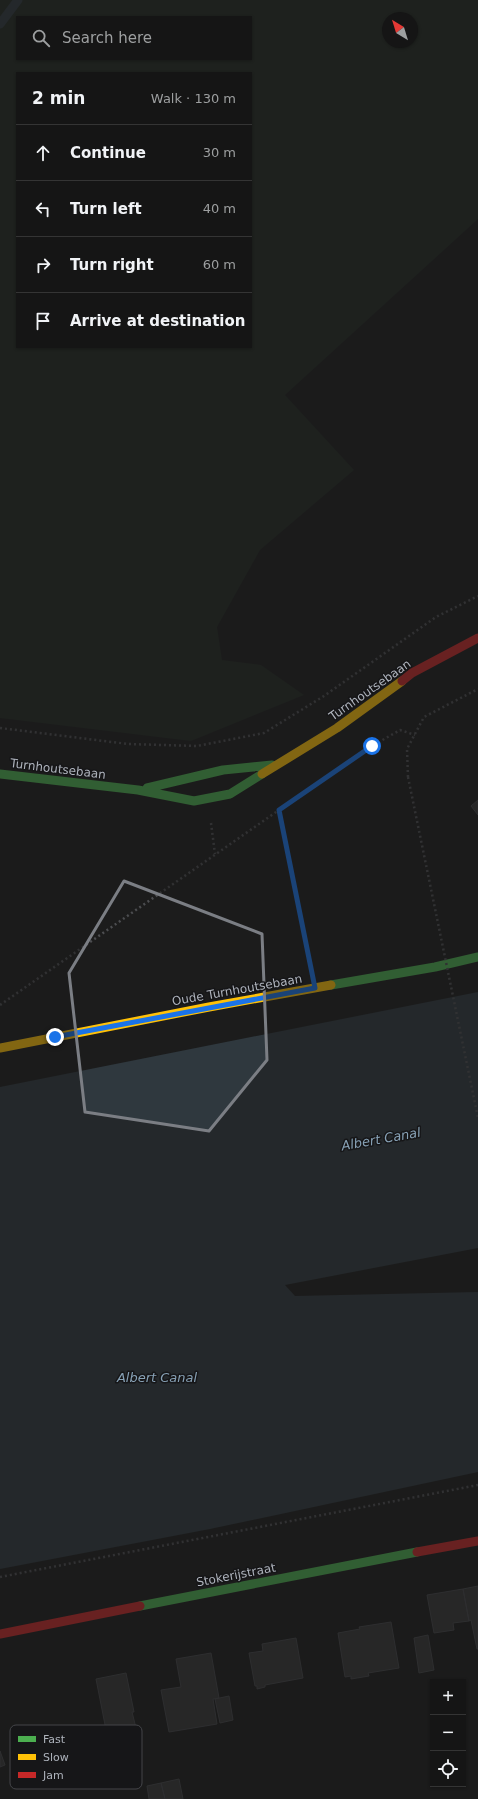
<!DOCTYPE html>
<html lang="en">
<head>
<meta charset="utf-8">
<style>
	:root { --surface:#151515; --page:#1e1e1e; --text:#f1f3f6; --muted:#9d9fa0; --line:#343434 }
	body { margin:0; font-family:"DejaVu Sans",sans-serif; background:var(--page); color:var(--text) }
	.controls { position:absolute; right:12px; bottom:12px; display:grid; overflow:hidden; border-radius:0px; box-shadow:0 1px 3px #0004 }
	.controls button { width:36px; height:36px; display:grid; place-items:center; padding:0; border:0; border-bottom:1px solid var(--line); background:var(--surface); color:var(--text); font:20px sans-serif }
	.compass { position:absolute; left:382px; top:12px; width:36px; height:36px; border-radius:50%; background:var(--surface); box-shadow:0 1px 3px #0004; rotate:322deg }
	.stop { position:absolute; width:12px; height:12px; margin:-9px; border:3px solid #1a73e8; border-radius:50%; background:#fff }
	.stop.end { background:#1a73e8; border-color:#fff; box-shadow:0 1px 4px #0008 }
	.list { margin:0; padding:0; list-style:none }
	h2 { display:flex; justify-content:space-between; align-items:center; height:52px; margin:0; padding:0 16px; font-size:17px }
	h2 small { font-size:13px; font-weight:400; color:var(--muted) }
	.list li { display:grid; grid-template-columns:26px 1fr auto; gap:12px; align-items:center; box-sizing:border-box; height:56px; padding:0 16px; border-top:1px solid var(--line) }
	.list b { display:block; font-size:15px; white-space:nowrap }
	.list em { font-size:13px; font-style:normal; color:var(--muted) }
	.icon { flex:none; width:22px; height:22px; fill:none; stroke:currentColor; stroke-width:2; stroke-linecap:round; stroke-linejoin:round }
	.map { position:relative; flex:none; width:478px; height:1799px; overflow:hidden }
	.search { position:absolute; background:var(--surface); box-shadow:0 1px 3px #0004; left:16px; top:16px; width:236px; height:44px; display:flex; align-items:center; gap:10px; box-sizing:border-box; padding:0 14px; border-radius:0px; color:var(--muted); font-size:15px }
	.panel { position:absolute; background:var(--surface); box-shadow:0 1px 3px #0004; left:16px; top:72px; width:236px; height:276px; border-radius:0px }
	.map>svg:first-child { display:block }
	.green { fill:#222923; fill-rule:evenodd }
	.water { fill:#2f383e }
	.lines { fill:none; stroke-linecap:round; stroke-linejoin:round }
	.stream { stroke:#2f383e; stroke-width:9 }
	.building { fill:#353536; stroke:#444548 }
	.path { stroke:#4c4d50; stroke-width:2.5; stroke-dasharray:2 3; stroke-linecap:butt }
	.fast { stroke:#4caf50; stroke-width:9 }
	.slow { stroke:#ffc107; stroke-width:9 }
	.jam { stroke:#c62828; stroke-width:9 }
	.path-bridge { stroke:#4c4d50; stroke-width:2.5; stroke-dasharray:2 3; stroke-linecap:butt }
	.route { stroke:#1a73e8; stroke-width:5 }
	.marked { fill:none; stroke:#7b7e84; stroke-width:3; stroke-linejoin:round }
	.labels { text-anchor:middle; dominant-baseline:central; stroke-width:3; stroke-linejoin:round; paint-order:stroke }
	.street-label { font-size:12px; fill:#aeb3bc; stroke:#161618 }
	.water-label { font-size:13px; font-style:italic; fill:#87a1b5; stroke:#161618 }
	.key { fill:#161618; stroke:#444549; stroke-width:1 }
	.key-label { font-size:11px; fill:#aeb3bc }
</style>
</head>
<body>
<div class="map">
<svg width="478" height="1799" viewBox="0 0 478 1799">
	<rect width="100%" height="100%" fill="#1c1c1c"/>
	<path class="green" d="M0,0h478v219l-193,176 69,75 -94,80 -43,77 5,33 39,5 43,30 -113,46 -191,-23zM17,17h234v42h-234zM388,18h24v24h-24zM17,73h234v274h-234z"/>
	<path class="water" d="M478,992v256l-193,37 10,11 183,-4v180l-268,57 -210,40v-482z"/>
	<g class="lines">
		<path class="stream" d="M0,24l18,-24"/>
	</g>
	<path class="building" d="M478,800v15l-7,-9z
		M478,1586v63h-1l-6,-29 -2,1 -6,-32z
		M463,1589l6,32 -16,2 1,7 -20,3 -7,-38z
		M391,1622l8,46 -31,5 1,3 -18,3v-3l-6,1 -7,-44 22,-4 -1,-2z
		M428,1635l6,35 -15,3 -5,-35z
		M296,1638l7,40 -38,7v2l-8,2v-3h-2l-6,-33 14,-2 -1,-7z
		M211,1653l8,45 -6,1 4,25 -48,8 -8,-42 20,-3 -5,-28z
		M126,1673l8,39h-2l8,32 -30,6 -14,-71z
		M229,1696l4,24 -13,3 -5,-24z
		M0,1751l5,14 -5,2z
		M179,1779l4,20h-18l-4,-16z
		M161,1783l4,16h-16l-2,-13z"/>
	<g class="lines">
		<path class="path" d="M0,728l128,16 69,2 67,-13 60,-37 112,-79 42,-21
			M408,777l-1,-28 17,-32 54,-28
			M279,810l93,-64 28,-16 15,5
			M211,823l4,31
			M0,1005l279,-195 31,152
			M0,1577l478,-92"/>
		<path class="fast" d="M0,774l138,16 56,11 36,-7 32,-20
			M147,788l76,-18 49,-5
			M331,985l104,-18 43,-10
			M140,1606l277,-54"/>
		<path class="slow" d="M262,774l75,-46 65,-47
			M0,1048l209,-41 122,-22"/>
		<path class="jam" d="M402,681l10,-8 66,-35
			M417,1552l61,-11
			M0,1634l140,-28"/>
		<path class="path-bridge" d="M408,777l70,341"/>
	</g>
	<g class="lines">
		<path class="route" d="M55,1037l260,-49 -36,-178 93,-64"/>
	</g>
	<path d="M0 0H478V1799H0ZM124,881l138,53 5,126 -58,71 -124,-19 -16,-139z" fill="#1c1c1c" fill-opacity=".55" fill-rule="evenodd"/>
	<path class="marked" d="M124,881l138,53 5,126 -58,71 -124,-19 -16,-139z"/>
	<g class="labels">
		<g class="street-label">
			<text transform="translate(370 690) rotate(-35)">Turnhoutsebaan</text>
			<text transform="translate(58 769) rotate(7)">Turnhoutsebaan</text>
			<text transform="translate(237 990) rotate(-10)">Oude Turnhoutsebaan</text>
			<text transform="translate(236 1575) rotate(-11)">Stokerijstraat</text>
		</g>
		<g class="water-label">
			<text transform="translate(381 1139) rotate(-10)">Albert Canal</text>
			<text x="157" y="1377">Albert Canal</text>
		</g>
	</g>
	<rect x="10" y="1725" width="132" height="64" rx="6" class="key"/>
	<rect x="18" y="1736" width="18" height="6" fill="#4caf50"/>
	<rect x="18" y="1754" width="18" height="6" fill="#ffc107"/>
	<rect x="18" y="1772" width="18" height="6" fill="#c62828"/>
	<g class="key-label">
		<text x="43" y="1743">Fast</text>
		<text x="43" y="1761">Slow</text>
		<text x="43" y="1779">Jam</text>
	</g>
</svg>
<div class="controls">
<button>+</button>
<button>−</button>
<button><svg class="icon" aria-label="locate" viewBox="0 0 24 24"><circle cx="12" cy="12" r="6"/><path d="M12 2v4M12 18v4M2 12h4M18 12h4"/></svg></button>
</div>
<svg class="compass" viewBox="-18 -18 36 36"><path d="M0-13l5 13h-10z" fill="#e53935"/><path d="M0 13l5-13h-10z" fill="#9d9fa0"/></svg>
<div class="stop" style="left:372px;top:746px"></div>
<div class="stop end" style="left:55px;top:1037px"></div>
<div class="search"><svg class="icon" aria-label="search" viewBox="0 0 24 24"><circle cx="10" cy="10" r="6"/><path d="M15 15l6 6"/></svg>Search here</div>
<section class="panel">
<h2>2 min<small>Walk · 130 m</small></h2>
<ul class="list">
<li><svg class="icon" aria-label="ahead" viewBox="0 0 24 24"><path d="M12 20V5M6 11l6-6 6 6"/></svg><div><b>Continue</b></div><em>30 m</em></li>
<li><svg class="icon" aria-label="left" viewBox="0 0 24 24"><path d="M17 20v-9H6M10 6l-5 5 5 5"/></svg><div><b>Turn left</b></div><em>40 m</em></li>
<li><svg class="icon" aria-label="right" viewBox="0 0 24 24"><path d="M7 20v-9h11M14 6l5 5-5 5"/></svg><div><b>Turn right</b></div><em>60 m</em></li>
<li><svg class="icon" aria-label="arrive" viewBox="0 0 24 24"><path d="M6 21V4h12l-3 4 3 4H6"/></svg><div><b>Arrive at destination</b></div></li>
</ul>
</section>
</div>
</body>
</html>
